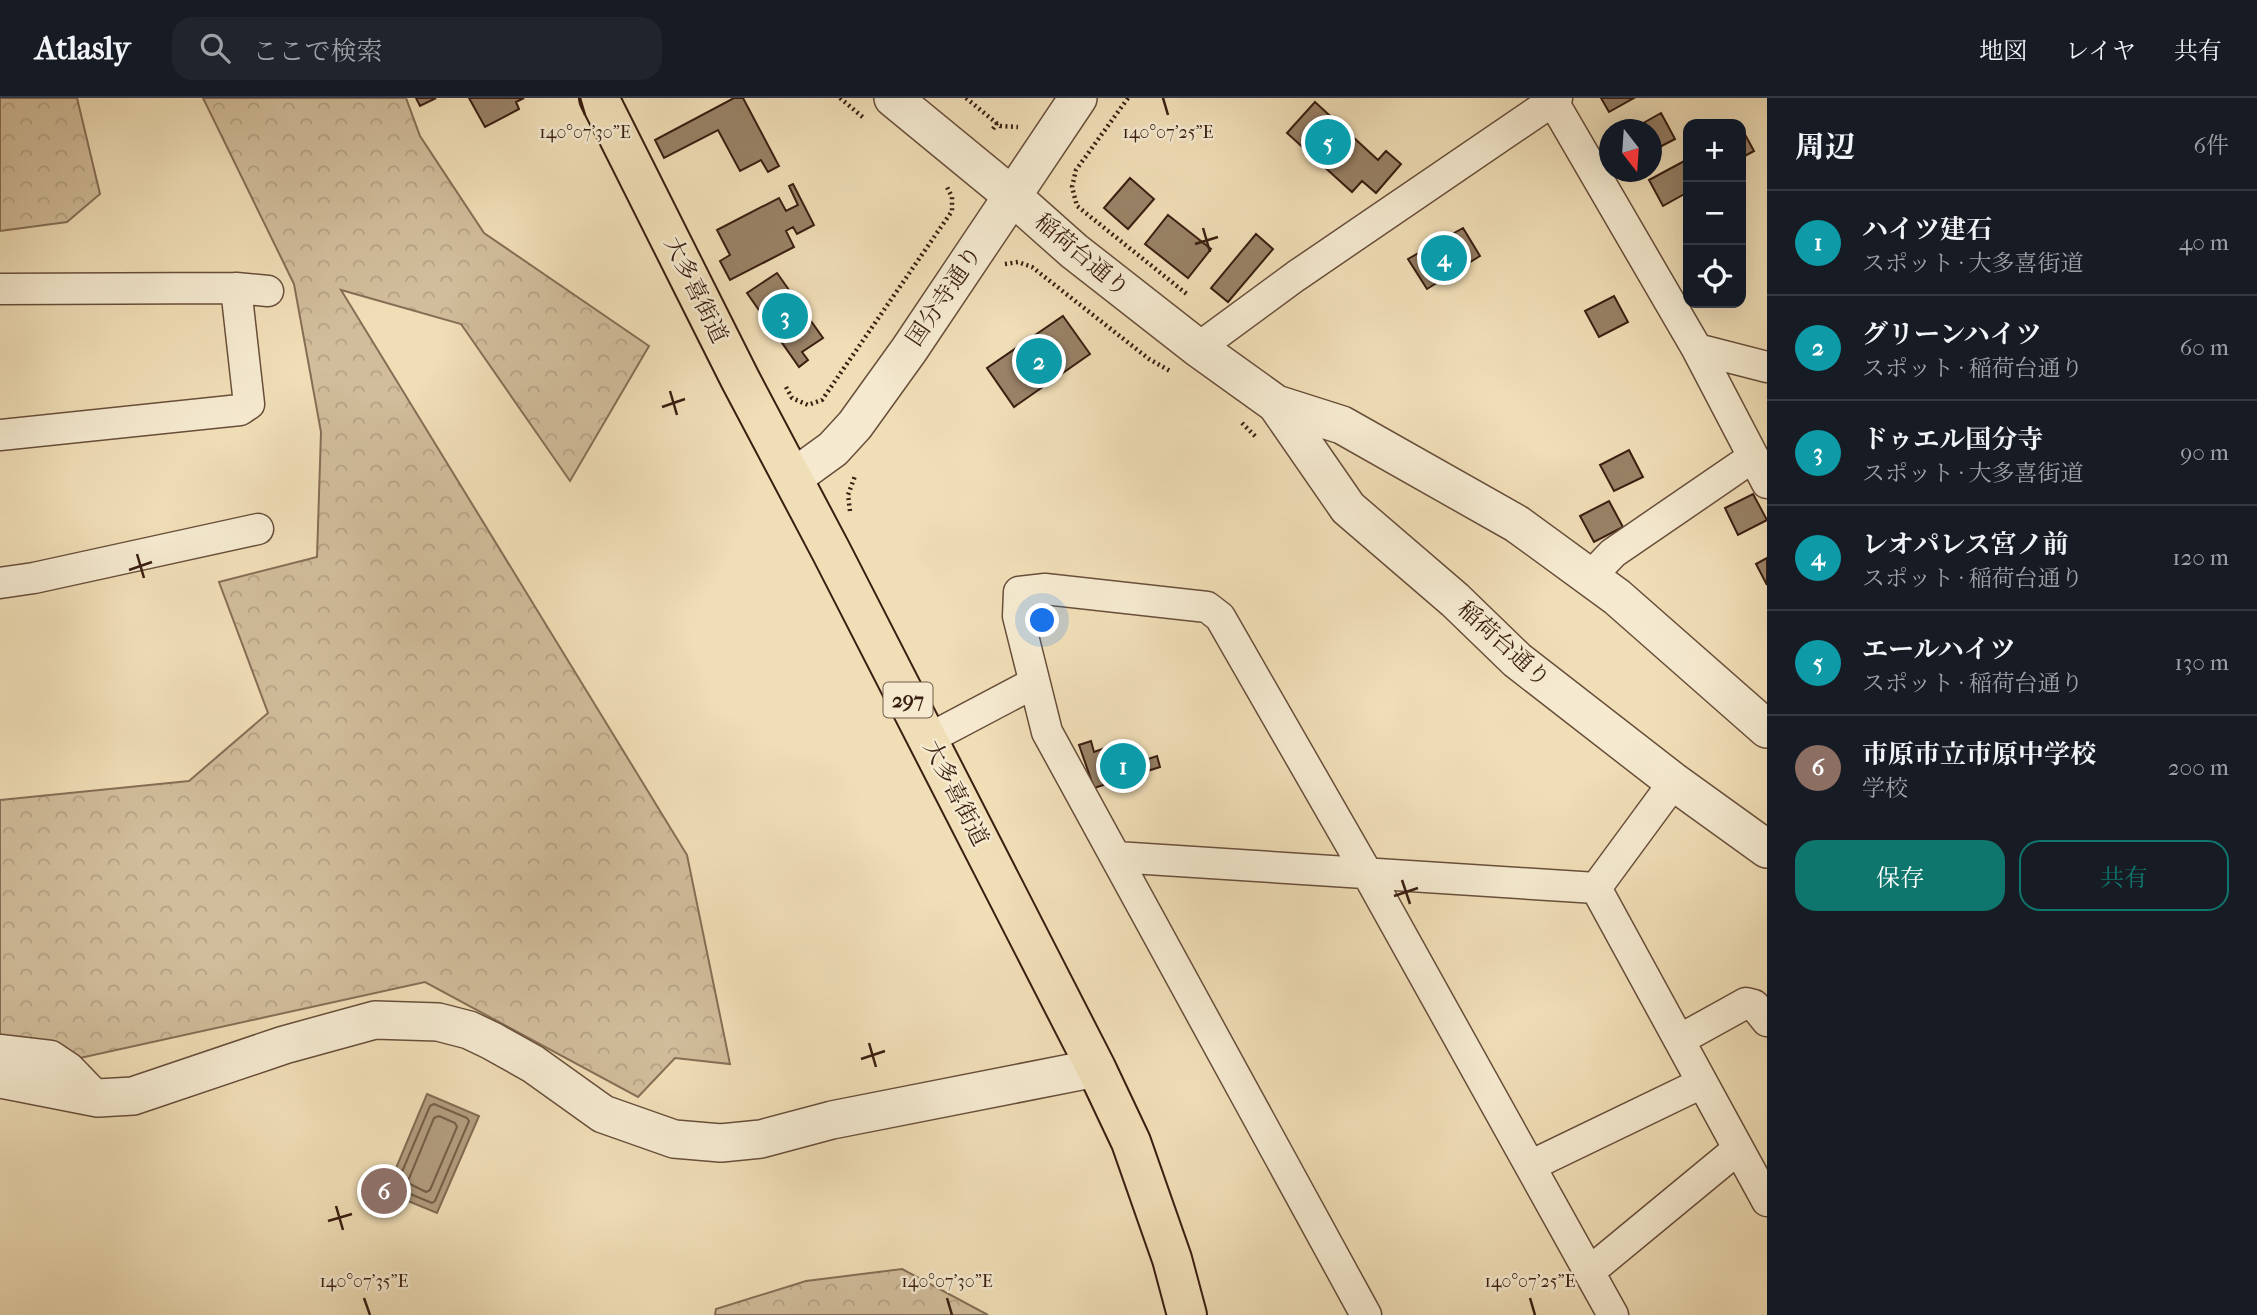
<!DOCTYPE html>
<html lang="ja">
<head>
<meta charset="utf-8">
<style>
	:root { --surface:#171b24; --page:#20242c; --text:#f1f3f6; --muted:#9ea1a6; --line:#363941; --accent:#0f766e }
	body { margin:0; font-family:"IM FELL French Canon","Noto Serif JP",serif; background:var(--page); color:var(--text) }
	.controls { position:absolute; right:21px; top:21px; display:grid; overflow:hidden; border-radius:14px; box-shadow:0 7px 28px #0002 }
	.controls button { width:63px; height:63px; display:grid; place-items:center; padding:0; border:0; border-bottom:2px solid var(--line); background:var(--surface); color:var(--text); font:35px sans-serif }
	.compass { position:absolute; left:1599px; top:21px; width:63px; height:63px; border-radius:50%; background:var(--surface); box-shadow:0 7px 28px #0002; rotate:163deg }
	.you { position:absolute; left:1043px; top:523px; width:24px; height:24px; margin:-18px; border:5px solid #fff; border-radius:50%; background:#1a73e8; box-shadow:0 0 0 10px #1a73e833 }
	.badge { display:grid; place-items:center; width:46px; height:46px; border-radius:50%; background:var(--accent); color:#fff; font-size:23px; font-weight:700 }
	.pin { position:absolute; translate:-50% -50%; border:4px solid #fff; box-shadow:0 2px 7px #0006 }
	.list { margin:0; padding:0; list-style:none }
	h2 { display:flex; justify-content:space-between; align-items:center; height:91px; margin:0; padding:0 28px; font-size:30px }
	h2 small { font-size:23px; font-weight:400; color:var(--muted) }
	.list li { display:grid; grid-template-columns:46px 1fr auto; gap:21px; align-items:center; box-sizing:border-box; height:105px; padding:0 28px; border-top:2px solid var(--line) }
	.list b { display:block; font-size:26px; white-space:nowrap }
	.list p { margin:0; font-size:23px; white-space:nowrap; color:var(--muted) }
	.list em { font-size:23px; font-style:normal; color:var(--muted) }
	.actions { display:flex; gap:14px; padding:21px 28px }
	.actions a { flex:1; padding:16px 0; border:2px solid var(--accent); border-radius:21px; text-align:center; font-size:24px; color:var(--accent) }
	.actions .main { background:var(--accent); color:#fff }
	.icon { flex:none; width:38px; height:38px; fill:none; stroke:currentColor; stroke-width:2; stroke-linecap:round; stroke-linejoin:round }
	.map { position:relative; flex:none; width:1767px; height:1217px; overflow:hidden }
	header { display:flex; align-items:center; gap:42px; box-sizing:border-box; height:98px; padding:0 35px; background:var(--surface); border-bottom:2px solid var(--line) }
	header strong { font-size:33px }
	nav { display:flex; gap:38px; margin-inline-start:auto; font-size:24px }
	.search { width:490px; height:63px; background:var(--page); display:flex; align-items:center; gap:18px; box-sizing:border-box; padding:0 24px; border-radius:21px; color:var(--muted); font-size:26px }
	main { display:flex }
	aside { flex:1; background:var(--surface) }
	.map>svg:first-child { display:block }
	.forest { fill:url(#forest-crowns); stroke:#866e56; stroke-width:2 }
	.water { fill:#b29d7f; stroke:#826a53; stroke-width:2 }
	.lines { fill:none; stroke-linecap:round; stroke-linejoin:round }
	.shore { stroke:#765e48; stroke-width:2 }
	.building { fill:#998267; stroke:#3a1e11; stroke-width:2 }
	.minor-casing { stroke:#684e3a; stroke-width:33 }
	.tertiary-casing { stroke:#684e3a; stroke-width:40 }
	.trunk-casing { stroke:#3a1e11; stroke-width:42 }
	.path { stroke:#3a1e11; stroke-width:4.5; stroke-dasharray:2 3.5; stroke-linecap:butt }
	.minor { stroke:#f5ead0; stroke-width:30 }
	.tertiary { stroke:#f5ead0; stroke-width:37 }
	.trunk { stroke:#f0deb7; stroke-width:38 }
	.ticks { fill:none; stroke:#3a1e11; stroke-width:2.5 }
	.labels { text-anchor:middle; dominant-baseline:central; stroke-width:5; stroke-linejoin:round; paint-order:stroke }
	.shield { fill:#f5ead0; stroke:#725b4a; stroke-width:2 }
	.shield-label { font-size:21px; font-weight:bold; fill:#3a1e11 }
	.street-label { font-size:23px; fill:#3a1e11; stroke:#f5ead0 }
	.ticks-label { font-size:18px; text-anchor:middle; fill:#3a1e11; stroke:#f5ead0; stroke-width:5; stroke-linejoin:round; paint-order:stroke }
</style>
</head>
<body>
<header>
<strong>Atlasly</strong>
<div class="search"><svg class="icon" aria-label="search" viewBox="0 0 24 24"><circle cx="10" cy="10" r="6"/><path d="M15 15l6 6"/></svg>ここで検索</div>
<nav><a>地図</a><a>レイヤ</a><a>共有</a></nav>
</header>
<main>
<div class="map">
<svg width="1767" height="1217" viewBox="0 0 1767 1217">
	<defs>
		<pattern id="forest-crowns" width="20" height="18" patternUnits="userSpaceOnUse" patternTransform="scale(1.75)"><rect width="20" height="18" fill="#d1bd9b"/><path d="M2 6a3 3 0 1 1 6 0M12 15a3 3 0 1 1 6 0" fill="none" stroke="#b4a284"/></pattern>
	</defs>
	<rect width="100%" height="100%" fill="#f0deb7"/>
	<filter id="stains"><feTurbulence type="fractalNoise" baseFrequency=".00286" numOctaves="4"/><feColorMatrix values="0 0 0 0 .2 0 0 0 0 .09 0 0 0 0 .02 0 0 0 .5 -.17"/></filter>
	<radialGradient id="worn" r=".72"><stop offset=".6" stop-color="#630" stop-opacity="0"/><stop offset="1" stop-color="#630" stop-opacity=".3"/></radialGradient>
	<path class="forest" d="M0,0h77l23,96 -33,28 -67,9z
		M203,0h203l14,38 64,97 165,113 -79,135 -109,-157 -120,-34 346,565 43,209 -55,-6 -37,39 -213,-115 -404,89 -21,-2v-269l189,-19 79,-68 -49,-131 98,-25 4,-125 -27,-148z
		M902,1171l86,46h-273l1,-6 90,-28z"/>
	<path class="water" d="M427,996l52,22 -42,97 -51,-21z"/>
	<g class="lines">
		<path class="shore" d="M434,1006l33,14 2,3 -34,80 -3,2 -34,-14 -2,-3 34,-80z
			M439,1018l16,7 2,4 -27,63 -4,2 -16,-8 -2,-3 26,-63z"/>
	</g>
	<path class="building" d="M416,0h20l-16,8z
		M469,0h55l-8,4 3,7 -34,18z
		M734,0h9l36,68 -11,6 -7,-12 -21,11 -22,-41 -54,28 -9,-18z
		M1601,0h33l-25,14z
		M1315,4l63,58 8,-9 15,13 -25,29 -14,-12 -10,11 -65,-59z
		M1661,15l14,26 -23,12v-21h-21z
		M1741,29l13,24 -13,7z
		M1688,61v33l-25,14 -14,-26z
		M1130,80l24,21 -26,30 -24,-21z
		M793,86l21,41 -17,9 -4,-7 -7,4 8,16 -64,33 -10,-19 10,-6 -13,-25 62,-32 7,13 12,-6 -9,-19z
		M1168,117l43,34 -23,29 -43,-34z
		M1463,130l17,28 -53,33 -19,-30z
		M1256,136l17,15 -45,53 -17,-14z
		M777,175l46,65 -21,14 6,8 -9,7 -52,-74z
		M1614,198l14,26 -29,15 -14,-26z
		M1063,218l27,38 -76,53 -27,-39z
		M1629,352l14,27 -29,14 -14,-26z
		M1753,396l14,26 -29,15 -13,-27z
		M1609,403l14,26 -29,15 -14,-26z
		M1767,460v27l-11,-21z
		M1091,643l3,11 11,-4 2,5 9,-3 4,10 11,-4 2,8 24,-8 3,11 -66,21 -15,-43z"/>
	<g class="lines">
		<g class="minor-casing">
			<path id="minor" d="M1551,0l146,251 70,134
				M0,191l236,-1 32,3
				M1198,250l98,-72 261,-178
				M1697,251l70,18
				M0,337l240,-25 9,-6 -13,-116
				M1590,479l23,-24 140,-96
				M0,485l34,-5 224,-49
				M928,641l106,-56
				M1116,759l480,31
				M1596,790l171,313
				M1596,790l78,-106
				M1679,942l67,-37 8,2 13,16
				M0,952l51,6 18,12 29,30
				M1530,1068l172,-83
				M1589,1174l149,-123
				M1366,1217l-319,-583 -29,-116 1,-24 26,-3 162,18 13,10 147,256 246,442"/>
		</g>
		<g class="tertiary-casing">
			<path id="tertiary" d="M893,0l118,97 63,56 124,97 78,56 66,21 175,99 100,73 150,132
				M1276,306l72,104 107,92 62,60 157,122 93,67
				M793,380l40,-29 22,-24 54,-75 169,-252
				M0,981l98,19 35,-2 151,-51 91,-25 63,2 31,8 23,11 41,23 70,50 71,25 47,4 40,-4 71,-19 264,-52"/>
		</g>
		<g class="trunk-casing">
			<path id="trunk" d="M599,0l141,281 91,172 265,517 35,74 41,117 15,56"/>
		</g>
		<path class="path" d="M840,0l25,21
			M966,0l34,28 18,1
			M1128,0l-52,72 -4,17 5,19 111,89
			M993,31l4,-6
			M1005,166l13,-2 14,5 117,92 21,12
			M786,289l6,11 16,7 14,-5 130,-189v-14l-5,-10
			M1242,325l14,14
			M850,413l-2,-16 7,-19"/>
		<use href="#minor" class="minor"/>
		<use href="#tertiary" class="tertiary"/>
		<use href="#trunk" class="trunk"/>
	</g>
	<path class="ticks" d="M580,0l5,17M1163,0l5,17M1203,130l7,24M1195,146l23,-7M670,293l7,24M662,309l23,-8M137,456l7,24M129,472l23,-8M1402,782l8,24M1394,798l24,-8M869,945l7,24M861,961l24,-8M336,1108l7,24M328,1123l24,-7M364,1200l6,17M947,1200l5,17M1530,1200l5,17"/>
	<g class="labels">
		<rect class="shield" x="883.5" y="584.5" width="49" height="35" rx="5"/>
		<g class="shield-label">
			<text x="908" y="602">297</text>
		</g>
		<g class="street-label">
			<text transform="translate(1082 157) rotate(40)">稲荷台通り</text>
			<text transform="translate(696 192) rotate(64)">大多喜街道</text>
			<text transform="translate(944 198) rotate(-56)">国分寺通り</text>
			<text transform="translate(1504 546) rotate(42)">稲荷台通り</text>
			<text transform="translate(956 695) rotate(63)">大多喜街道</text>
		</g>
	</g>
	<g class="ticks-label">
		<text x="585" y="40">140°07'30"E</text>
		<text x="1168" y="40">140°07'25"E</text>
		<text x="364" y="1189">140°07'35"E</text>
		<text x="947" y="1189">140°07'30"E</text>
		<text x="1530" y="1189">140°07'25"E</text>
	</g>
	<rect width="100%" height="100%" filter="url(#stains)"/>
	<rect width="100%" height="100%" fill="url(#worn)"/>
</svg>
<div class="controls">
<button>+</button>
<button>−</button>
<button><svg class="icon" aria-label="locate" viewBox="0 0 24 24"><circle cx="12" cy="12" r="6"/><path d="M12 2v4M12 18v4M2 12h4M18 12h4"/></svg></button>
</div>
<svg class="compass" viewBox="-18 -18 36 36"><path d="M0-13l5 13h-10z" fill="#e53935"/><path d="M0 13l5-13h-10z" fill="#9ea1a6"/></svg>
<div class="you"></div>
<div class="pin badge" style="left:1123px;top:668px;background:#0f9aa8">1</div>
<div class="pin badge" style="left:1039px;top:263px;background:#0f9aa8">2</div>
<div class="pin badge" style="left:785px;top:218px;background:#0f9aa8">3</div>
<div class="pin badge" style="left:1444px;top:160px;background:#0f9aa8">4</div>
<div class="pin badge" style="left:1328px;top:44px;background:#0f9aa8">5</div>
<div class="pin badge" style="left:384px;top:1093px;background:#8d6e63">6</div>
</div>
<aside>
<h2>周辺<small>6件</small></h2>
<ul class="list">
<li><span class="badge" style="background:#0f9aa8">1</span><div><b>ハイツ建石</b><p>スポット · 大多喜街道</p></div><em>40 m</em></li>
<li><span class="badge" style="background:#0f9aa8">2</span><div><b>グリーンハイツ</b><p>スポット · 稲荷台通り</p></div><em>60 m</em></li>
<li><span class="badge" style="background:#0f9aa8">3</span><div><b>ドゥエル国分寺</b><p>スポット · 大多喜街道</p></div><em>90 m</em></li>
<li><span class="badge" style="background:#0f9aa8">4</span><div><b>レオパレス宮ノ前</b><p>スポット · 稲荷台通り</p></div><em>120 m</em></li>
<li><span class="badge" style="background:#0f9aa8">5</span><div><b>エールハイツ</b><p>スポット · 稲荷台通り</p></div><em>130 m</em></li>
<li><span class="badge" style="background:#8d6e63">6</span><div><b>市原市立市原中学校</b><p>学校</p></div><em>200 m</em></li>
</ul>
<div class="actions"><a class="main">保存</a><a>共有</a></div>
</aside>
</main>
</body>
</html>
